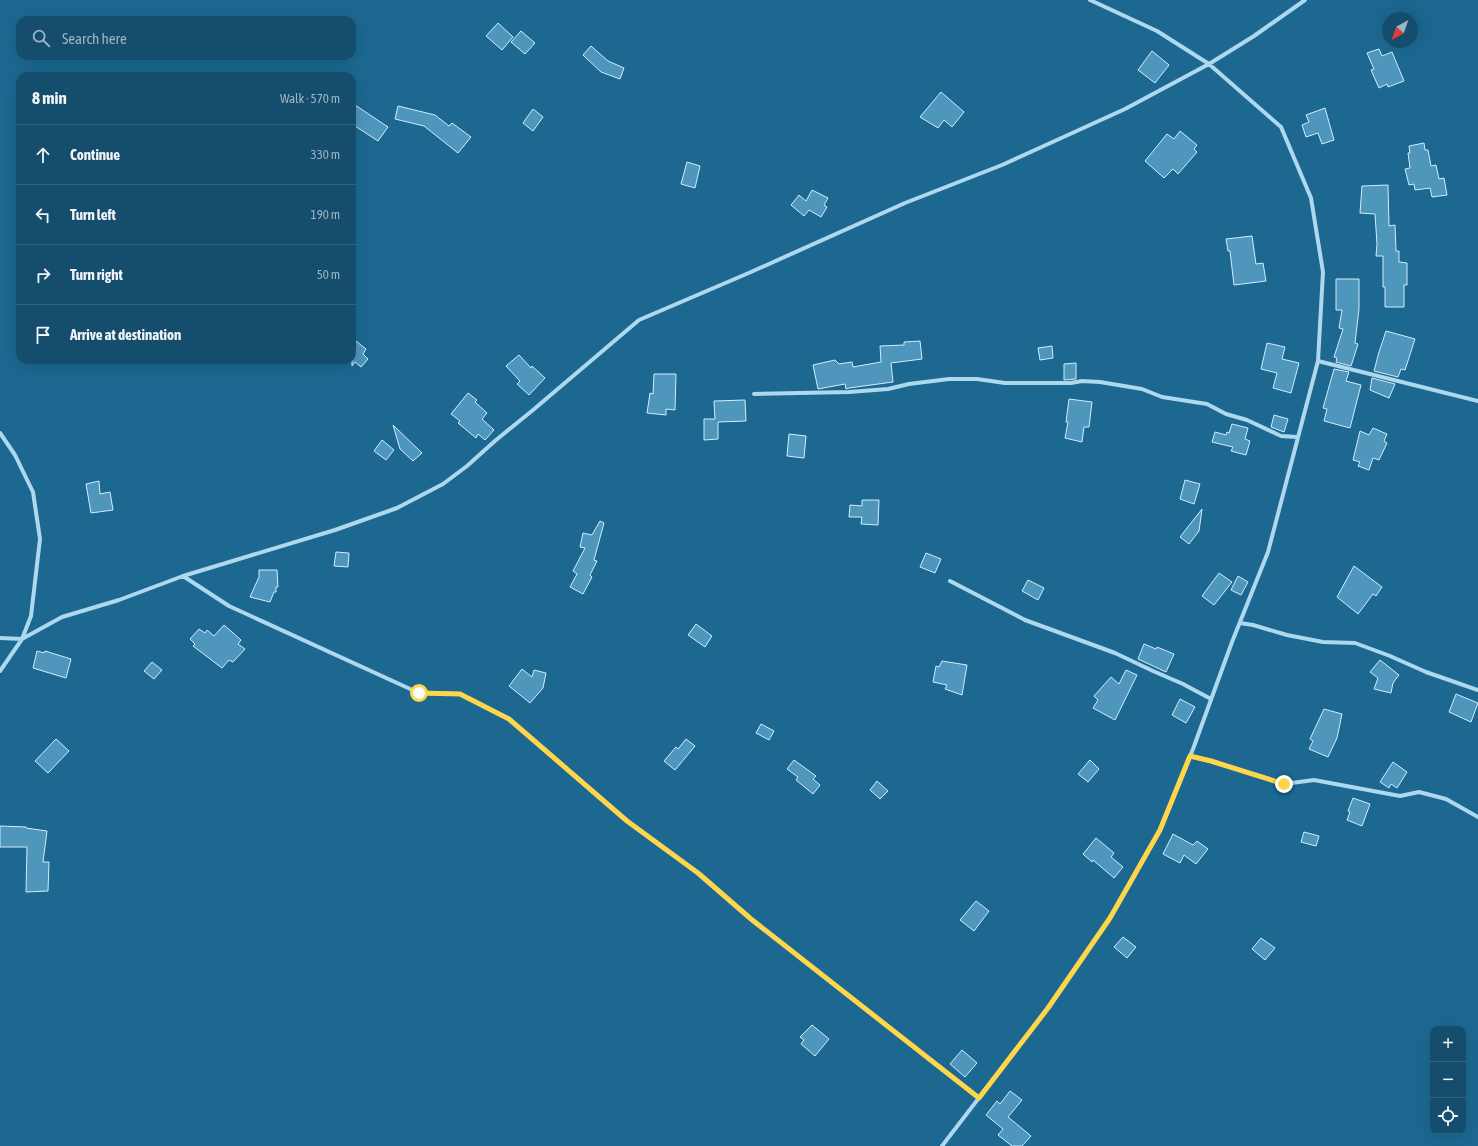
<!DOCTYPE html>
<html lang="en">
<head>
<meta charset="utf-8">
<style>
	:root { --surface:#154e6d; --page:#1e5572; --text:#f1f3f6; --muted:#9db4c2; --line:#346580 }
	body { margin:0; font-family:"Asap Condensed",sans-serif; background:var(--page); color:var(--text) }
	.controls { position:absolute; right:12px; bottom:12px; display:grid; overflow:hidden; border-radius:8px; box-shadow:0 4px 16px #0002 }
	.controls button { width:36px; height:36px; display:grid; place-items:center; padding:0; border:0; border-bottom:1px solid var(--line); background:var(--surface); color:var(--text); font:20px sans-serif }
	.compass { position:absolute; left:1382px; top:12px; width:36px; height:36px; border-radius:50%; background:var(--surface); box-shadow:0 4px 16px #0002; rotate:220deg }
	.stop { position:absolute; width:12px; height:12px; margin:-9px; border:3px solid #ffd54a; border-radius:50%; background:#fff }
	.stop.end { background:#ffd54a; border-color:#fff; box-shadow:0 1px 4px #0008 }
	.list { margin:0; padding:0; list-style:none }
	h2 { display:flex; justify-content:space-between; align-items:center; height:52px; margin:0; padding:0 16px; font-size:17px }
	h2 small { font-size:13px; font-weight:400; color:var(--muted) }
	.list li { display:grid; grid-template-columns:26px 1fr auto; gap:12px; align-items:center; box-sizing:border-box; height:60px; padding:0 16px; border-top:1px solid var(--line) }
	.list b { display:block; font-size:15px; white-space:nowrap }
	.list em { font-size:13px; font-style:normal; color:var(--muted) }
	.icon { flex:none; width:22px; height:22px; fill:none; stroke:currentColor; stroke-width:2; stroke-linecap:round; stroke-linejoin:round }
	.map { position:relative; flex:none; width:1478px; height:1146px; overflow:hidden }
	.search { position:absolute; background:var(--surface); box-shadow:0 4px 16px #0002; left:16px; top:16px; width:340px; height:44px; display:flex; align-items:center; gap:10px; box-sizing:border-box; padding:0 14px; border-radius:12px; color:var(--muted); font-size:15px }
	.panel { position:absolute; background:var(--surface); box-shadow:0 4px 16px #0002; left:16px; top:72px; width:340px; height:292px; border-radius:12px }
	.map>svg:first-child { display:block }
	.building { fill:#4e96bc; stroke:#d3edfa }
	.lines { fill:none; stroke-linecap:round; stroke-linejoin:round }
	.minor { stroke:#add8ee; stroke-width:4 }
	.route { stroke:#ffd54a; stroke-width:5 }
</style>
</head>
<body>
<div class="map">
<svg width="1478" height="1146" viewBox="0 0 1478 1146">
	<rect width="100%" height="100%" fill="#1c6891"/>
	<path class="building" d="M498,23l15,14 -11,13 -16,-14z
		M521,31l14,12 -10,11 -14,-12z
		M591,46l17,15 16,7 -4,11 -19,-7 -18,-17z
		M1379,49l3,7 10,-4 12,29 -16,6 -1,-3 -8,4 -8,-18 3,-1 -7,-16z
		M1152,51l17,14 -14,18 -17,-13z
		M941,92l23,20 -12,15 -8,-7 -6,8 -18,-11z
		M352,103l36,24 -10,14 -26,-17z
		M398,106l37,9 14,11 3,-3 19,14 -13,16 -34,-27 -29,-7z
		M1325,108l9,32 -12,4 -4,-11 -12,4 -4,-12 7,-3 -3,-7z
		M533,109l10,8 -10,14 -10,-8z
		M1180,131l17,14 -3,4 3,3 -19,22 -5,-5 -9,9 -19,-17 22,-27 7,5z
		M1424,143l1,7h3l3,16 5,-1 3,14 5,-1 3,17 -15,2 -2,-9 -15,2 -1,-6 -5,1 -4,-16 5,-1 -2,-15h2l-1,-7z
		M687,162l13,4 -5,22 -14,-4z
		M1388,185l1,41 6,-1 1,26h3v11l8,1v22h-3v22h-19v-20h-2v-31h-7l1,-12 -2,-30 -15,-1 2,-27z
		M812,190l16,8 -4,7 3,2 -6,10 -12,-7 -5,6 -13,-11 8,-10 7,6z
		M1252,236l4,28 7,-1 3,18 -32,4 -4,-34h-2l-2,-12z
		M1336,279h23v30l-4,34 3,1 -7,22 -15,-4 1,-4 -3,-1 9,-28 -4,-1 3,-18h-6z
		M1386,331l29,8 -10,31 -4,-1 -3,8 -24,-6 5,-19z
		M352,338l14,11 -3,5 5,5 -7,8 -6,-5 -3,4z
		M920,341l2,18 -31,4 2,19 -44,6 -3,1 -1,-5 -27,5 -5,-24 22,-5 4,4 13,-2 1,5 28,-5 -1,-16 24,-1v-3z
		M1267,343l18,4 -3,12 17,4 -8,30 -18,-5 4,-15 -16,-4z
		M1052,346l1,12 -13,2 -2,-12z
		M519,355l12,13 1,-2 13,12 -16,17 -12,-11 3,-3 -14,-15z
		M1076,363v16l-12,1v-16z
		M1334,369l15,3 -3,9 15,4 -11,43 -26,-7 3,-12 -4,-1z
		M654,374h22l-1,36 -9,-1v6l-19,-2 3,-20 3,1z
		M1372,378l23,6 -6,14 -19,-8z
		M468,393l9,7 -2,2 12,11 -5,6 12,11 -9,10 -7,-6 -2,4 -18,-15 2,-2 -9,-7z
		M1069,399l23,3 -3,25h-5l-2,15 -17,-4 3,-16h-2z
		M745,400l1,21 -28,1v17l-14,1v-21h11l-1,-18z
		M1274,415l14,4 -4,13 -13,-5z
		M1232,424l16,4 -3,11 5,2 -4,14 -15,-4 2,-4 -21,-5 3,-10 11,3 1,-3 2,1z
		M393,425l29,28 -9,8 -13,-12z
		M1373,428l14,6 -3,7 3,2 -8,17 -6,-2 -4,12 -11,-4 2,-4 -7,-2 7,-29 9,4z
		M789,434l17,2 -2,22 -17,-2z
		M382,440l12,10 -8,10 -12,-9z
		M1185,480l15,4 -6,20 -14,-5z
		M99,481l1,13 10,-2 3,18 -22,3 -5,-29z
		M862,500h17l-1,25 -17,-1 1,-7h-13l1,-12 12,1z
		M1202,509l-3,22 -10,13 -9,-7z
		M600,521l4,2 -10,37 3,1 -7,14 2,2 -9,17 -13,-7 7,-13 -4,-3 12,-23 -5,-1 3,-14 9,2z
		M336,552l13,1 -1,14 -14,-1z
		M926,553l15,6 -6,14 -15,-6z
		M1354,566l28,21 -6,9 -3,-2 -15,20 -21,-17z
		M259,570h18l1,17h-2v5h-2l-4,10 -20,-5 9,-20z
		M1219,573l13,9 -18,23 -12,-9z
		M1238,576l10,6 -7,13 -10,-5z
		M1028,580l16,8 -6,12 -16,-9z
		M696,624l16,12 -7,11 -17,-12z
		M224,625l17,15 -3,4 7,5 -12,13 -4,-2 -7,8 -29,-22 2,-2 -5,-5 9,-10 6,4 2,-3 7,6z
		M1144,644l12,5 1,-2 17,7 -8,18 -28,-13z
		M37,651l7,2 1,-2 26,8 -5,19 -33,-10z
		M1380,660l19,15 -6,8 -2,10 -17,-4 4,-11 -8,-6z
		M942,661l25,4 -5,30 -17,-6 2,-4 -14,-3 3,-16 3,1z
		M152,662l10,8 -8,9 -10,-8z
		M522,669l10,8 2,-7 12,3 -3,15 -13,15 -21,-17z
		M1126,670l11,5 -22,45 -22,-12 5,-8 -4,-4 17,-19 8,7z
		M1456,694l22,9 -7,19 -22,-10z
		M1180,699l15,8 -9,16 -14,-8z
		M1324,709l18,5 -5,24 -9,19 -19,-8 4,-8 -3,-2z
		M761,724l13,7 -5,9 -13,-7z
		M56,739l13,12 -21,22 -13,-12z
		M686,739l9,7 -20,24 -11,-9 12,-14 2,2z
		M794,760l22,16 -3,3 7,6 -7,9 -17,-14 2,-3 -11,-8z
		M1090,760l9,9 -11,13 -10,-8z
		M1393,762l14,10 -10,16 -6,-4 -2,4 -9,-6z
		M877,781l11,10 -8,8 -10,-9z
		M1353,798l17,6 -8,22 -15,-6 3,-8 -2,-1z
		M0,826l26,1v1l21,3 -4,31h6l-1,29 -22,1 1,-45h-27z
		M1304,832l15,4 -3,10 -15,-4z
		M1173,834l20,11 4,-4 11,8 -12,15 -12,-9 -4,8 -17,-9z
		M1096,838l18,15 -3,4 12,10 -9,11 -21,-18 -1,2 -9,-8z
		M976,901l13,10 -15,20 -14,-11z
		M1123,937l13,10 -9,11 -13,-11z
		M1261,938l14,10 -10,12 -13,-11z
		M812,1025l17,14 -14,17 -14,-12 3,-4 -4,-3z
		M962,1050l15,13 -12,14 -15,-13z
		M1010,1091l12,9 -14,17 23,19 -9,10h-10l-14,-11 5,-6 -17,-14 11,-14 3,3z"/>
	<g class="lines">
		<path class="minor" d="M1318,361l160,40
			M754,394l95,-2 39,-3 21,-5 40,-5h28l28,4h66l11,-2 18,1 42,7 20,8 45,7 19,10 21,6 34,16 16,1
			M0,433l15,22 18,37 7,47 -9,77 -9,23 -22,32
			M183,576l46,30 190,87 41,1 49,25 118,102 71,52 53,46 61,48 167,131
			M950,581l75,39 90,33 38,18 30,13 28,15
			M1240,623l13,2 34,10 36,7 32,1 35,13 36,16 52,18
			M0,638l22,1 40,-22 57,-17 64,-24 152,-46 62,-22 46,-24 24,-18 29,-26 37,-30 106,-90 112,-48 154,-69 97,-38 123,-56 84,-45 45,-28 51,-36
			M1190,756l21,5 73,23 30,-4 86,16 19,-4 27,7 32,18
			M942,1146l106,-138 62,-90 50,-88 33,-81 39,-107 36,-90 50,-191 5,-89 -12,-74 -30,-71 -72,-63 -52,-33 -67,-31"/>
	</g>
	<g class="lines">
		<path class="route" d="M419,693l41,1 49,25 118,102 71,52 53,46 228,179 69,-90 62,-90 50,-88 30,-74 21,5 73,23"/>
	</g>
</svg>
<div class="controls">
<button>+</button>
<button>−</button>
<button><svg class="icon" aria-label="locate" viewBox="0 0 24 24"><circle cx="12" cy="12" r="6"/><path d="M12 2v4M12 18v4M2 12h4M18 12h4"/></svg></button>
</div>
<svg class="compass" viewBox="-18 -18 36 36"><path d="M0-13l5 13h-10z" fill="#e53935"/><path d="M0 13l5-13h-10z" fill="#9db4c2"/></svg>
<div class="stop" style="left:419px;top:693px"></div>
<div class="stop end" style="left:1284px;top:784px"></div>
<div class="search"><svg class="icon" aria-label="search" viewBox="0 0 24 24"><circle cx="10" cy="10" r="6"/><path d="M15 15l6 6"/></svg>Search here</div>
<section class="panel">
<h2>8 min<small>Walk · 570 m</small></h2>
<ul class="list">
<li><svg class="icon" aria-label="ahead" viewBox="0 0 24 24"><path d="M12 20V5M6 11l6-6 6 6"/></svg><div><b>Continue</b></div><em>330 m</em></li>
<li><svg class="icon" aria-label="left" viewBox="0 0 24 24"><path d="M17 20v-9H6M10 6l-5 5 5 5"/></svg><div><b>Turn left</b></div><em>190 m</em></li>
<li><svg class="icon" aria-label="right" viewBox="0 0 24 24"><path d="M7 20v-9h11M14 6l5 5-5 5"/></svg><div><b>Turn right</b></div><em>50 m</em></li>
<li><svg class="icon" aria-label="arrive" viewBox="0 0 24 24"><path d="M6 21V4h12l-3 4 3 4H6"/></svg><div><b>Arrive at destination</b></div></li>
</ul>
</section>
</div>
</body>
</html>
